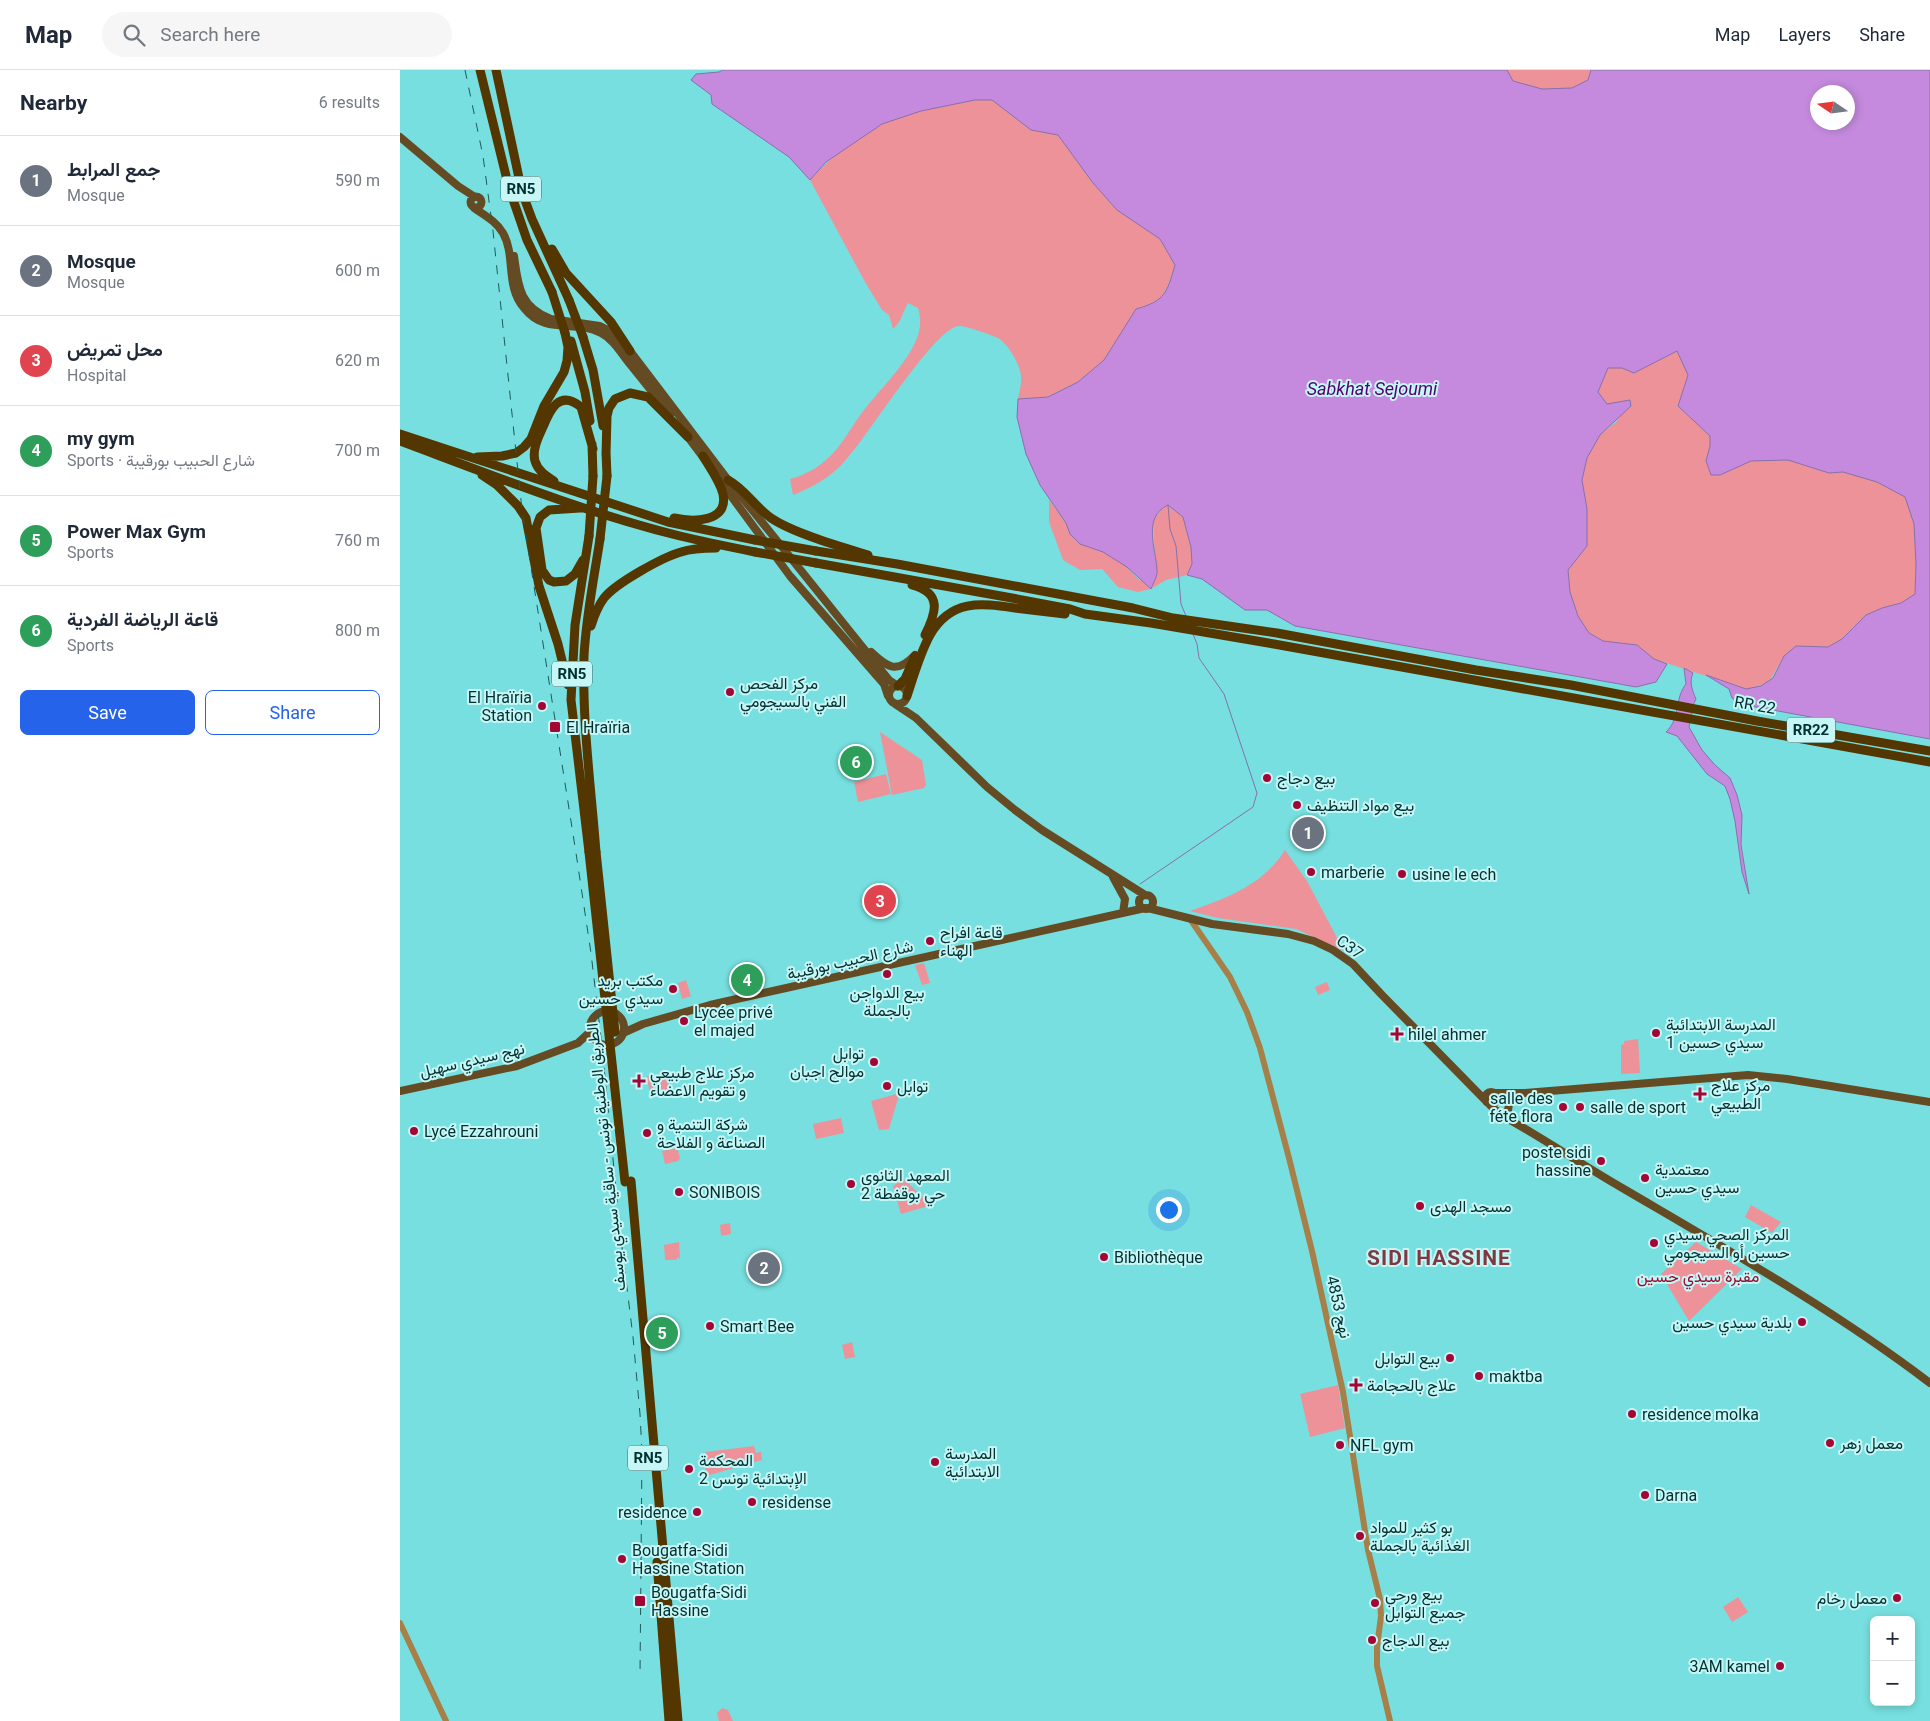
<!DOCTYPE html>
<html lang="en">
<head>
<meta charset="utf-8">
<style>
	:root { --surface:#fff; --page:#f6f6f7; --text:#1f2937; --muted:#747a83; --line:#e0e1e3; --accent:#2563eb }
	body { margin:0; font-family:Roboto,Vazirmatn,sans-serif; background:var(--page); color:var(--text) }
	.controls { position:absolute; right:15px; bottom:15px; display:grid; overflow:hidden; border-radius:8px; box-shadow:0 2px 8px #0003 }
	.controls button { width:45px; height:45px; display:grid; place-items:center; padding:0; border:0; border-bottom:1px solid var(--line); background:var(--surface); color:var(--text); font:25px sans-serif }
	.compass { position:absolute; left:1410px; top:15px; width:45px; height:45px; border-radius:50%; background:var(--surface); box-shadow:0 2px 8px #0003; rotate:283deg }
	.you { position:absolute; left:768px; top:1139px; width:18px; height:18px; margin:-12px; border:4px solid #fff; border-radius:50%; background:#1a73e8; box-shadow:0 0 0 8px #1a73e833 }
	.badge { display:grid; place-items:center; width:32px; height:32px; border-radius:50%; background:var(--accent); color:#fff; font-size:16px; font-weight:700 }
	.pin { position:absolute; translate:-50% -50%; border:2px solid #fff; box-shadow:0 1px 5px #0006 }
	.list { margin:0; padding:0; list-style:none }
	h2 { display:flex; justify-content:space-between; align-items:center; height:65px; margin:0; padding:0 20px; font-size:21px }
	h2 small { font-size:16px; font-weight:400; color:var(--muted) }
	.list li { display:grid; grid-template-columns:32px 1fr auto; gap:15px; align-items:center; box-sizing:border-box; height:90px; padding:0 20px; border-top:1px solid var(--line) }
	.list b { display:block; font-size:19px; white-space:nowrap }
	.list p { margin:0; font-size:16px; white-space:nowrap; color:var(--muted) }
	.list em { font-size:16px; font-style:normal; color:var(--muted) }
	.actions { display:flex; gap:10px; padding:15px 20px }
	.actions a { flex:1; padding:11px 0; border:1px solid var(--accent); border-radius:8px; text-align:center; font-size:18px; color:var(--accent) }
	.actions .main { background:var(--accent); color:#fff }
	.icon { flex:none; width:28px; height:28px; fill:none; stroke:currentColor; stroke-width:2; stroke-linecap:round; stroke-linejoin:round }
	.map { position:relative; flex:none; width:1530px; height:1651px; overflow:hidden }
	header { display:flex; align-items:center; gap:30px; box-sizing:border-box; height:70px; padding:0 25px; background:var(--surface); border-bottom:1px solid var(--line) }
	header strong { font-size:24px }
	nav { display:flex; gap:28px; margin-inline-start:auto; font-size:18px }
	.search { width:350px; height:45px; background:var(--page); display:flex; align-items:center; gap:12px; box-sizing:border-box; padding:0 18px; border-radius:28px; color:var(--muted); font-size:19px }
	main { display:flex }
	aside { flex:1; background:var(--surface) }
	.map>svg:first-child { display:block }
	.green { fill:#ed9299 }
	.water { fill:#c58ade; stroke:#8a6faa; fill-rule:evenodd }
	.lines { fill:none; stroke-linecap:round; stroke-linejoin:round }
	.stream { stroke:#8a6faa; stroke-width:1 }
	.minor { stroke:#a68048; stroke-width:6 }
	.major { stroke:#654b23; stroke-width:8 }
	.highway { stroke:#543600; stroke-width:9 }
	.rail { stroke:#1d5b5b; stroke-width:1; stroke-dasharray:9 9; stroke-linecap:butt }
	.highway-bridge { stroke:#543600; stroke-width:9 }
	.poi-dot { fill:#a30534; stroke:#c7f6f6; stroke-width:2 }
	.labels { text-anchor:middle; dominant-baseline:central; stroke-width:4; stroke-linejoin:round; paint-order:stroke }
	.shield { fill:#c7f6f6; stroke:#3c6b6c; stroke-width:1 }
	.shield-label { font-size:15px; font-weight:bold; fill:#003031 }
	.poi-label { font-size:16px; fill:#003031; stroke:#c7f6f6; text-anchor:start }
	.street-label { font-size:16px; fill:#003031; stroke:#c7f6f6 }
	.park-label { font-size:16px; fill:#950c30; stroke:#c7f6f6 }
	.water-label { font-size:18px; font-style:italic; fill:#54006d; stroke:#c7f6f6 }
	.district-label { font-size:21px; font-weight:bold; letter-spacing:1px; fill:#803840; stroke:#c7f6f6 }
</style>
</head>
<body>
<header>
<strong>Map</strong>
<div class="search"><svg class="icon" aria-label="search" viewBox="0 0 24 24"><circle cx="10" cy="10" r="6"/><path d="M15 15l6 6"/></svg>Search here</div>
<nav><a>Map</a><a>Layers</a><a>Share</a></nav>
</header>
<main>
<aside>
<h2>Nearby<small>6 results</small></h2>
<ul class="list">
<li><span class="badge" style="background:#6b7280">1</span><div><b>جمع المرابط</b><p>Mosque</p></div><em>590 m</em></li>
<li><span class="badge" style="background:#6b7280">2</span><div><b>Mosque</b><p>Mosque</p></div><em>600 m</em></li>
<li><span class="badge" style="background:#e0444e">3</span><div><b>محل تمريض</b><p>Hospital</p></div><em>620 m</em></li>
<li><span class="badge" style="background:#2e9e5b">4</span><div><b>my gym</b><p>Sports · شارع الحبيب بورقيبة</p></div><em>700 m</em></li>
<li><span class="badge" style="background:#2e9e5b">5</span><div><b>Power Max Gym</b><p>Sports</p></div><em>760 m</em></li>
<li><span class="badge" style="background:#2e9e5b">6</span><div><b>قاعة الرياضة الفردية</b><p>Sports</p></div><em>800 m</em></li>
</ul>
<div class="actions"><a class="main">Save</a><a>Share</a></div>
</aside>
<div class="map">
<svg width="1530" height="1651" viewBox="0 0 1530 1651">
	<rect width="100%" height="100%" fill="#77dfdf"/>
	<path class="green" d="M1107,0h84l-3,10 -16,8 -30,1 -29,-8z
		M575,30h17l39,30 27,5 35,48 24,27 43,29 15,26c-9,28 -10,36 -39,44l-32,51 -26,22 -31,15 -29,2c1,-7 4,-16 3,-23 -1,-12 -13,-32 -23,-38 -6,-3 -34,-13 -40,-12 -26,5 -91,112 -114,136 -13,15 -33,26 -51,33l-3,-16c17,-4 34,-15 45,-28 11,-13 19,-28 29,-41 18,-23 42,-45 53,-72 4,-10 4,-20 1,-30l-10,-5c-6,10 -6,18 -15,26l-4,-14 -7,-5 -17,-28 -55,-102c18,-20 48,-45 72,-56 29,-14 62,-18 93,-24z
		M1277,281l11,24 -10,31 32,30v10l-4,15 14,14 31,-14 37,-1 41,13 14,-1 34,10 28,15 9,27 2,40 -1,30 -14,9 -19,5 -28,18 -12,13 -14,8 -32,-1c-4,4 -9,7 -12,11 -16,21 -7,26 -38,32l-92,-30 -17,-14 -34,-4 -14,-8 -11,-17 -8,-24 -2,-22 19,-24v-37l-5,-29 5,-22 13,-23 16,-13 14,-22 -23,4 -9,-12 10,-24h14l12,5z
		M649,430l17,23 4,11 10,10 23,8 24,15 13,14 15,-23 -2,-37 9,-13 6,-3 15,12 8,30 1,17 -5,11 -21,5 -15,9 -13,3 -20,-5 -16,-18 -22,1 -17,-10 -14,-38z
		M480,662l42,28 4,25 -2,3 -32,7z
		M460,684l4,2 3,13 -14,3 -2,-5 -5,1 -2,-10z
		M486,704l5,20 -33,8 -4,-20z
		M885,780l22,31 37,70 -48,-22 -78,-11 -28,-7c37,-13 73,-26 95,-61z
		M524,893l6,20 -8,2 -7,-20z
		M286,910l5,16 -9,3 -4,-16z
		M927,912l3,8 -12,5 -3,-8z
		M1238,969l2,34 -19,1v-29l3,-1v-3z
		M247,1006l19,3 4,14 -20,1z
		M497,1024l2,1 -10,34 -10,1 -8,-29z
		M441,1048l3,15 -28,6 -3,-15z
		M277,1078l3,10 -2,3 -13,3 -3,-13z
		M503,1109l29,26 -31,9 -8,-28z
		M1351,1135l30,17 -9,11 -27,-16z
		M330,1153l1,11 -10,2 -1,-11z
		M279,1172l1,17 -2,-2 -2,3h-11l-1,-15z
		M1296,1172l46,27 -53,52 -28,-47z
		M452,1272l3,15 -10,2 -3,-14z
		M938,1315l7,43 -35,9 -10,-43z
		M354,1376l2,7 5,-1 1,8 -56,16 -1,-24z
		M1338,1527l10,15 -16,10 -9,-15z
		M322,1638l6,2 5,11h-14l-2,-8z"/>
	<path class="water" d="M323,0h784l6,11 29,8 30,-1 16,-8 3,-10h339v669l-190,-35 -8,-6 -3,-9 -23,-14 40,14 15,-3 12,-8 11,-22 12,-10 32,1 14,-8 24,-24 16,-7 19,-5 14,-9 1,-30 -2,-40 -9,-27 -28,-15 -34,-10 -14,1 -41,-13 -37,1 -31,14h-9l-5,-14 4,-15v-10l-32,-30 10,-31 -11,-24 -43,22 -12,-5h-14l-10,24 9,12 23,-4 1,6 -31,29 -13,23 -5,22 5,29v37l-19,24 2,22 8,24 11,17 14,8 34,4 17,14 13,5 -11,18 -20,5 -341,-61 -28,-16h-22l-43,-31 -15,-4 5,-11 -1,-17 -8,-30 -15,-12c-26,12 -12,44 -11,65 1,6 -4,13 -6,19l-24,-22 -24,-15 -23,-8 -10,-10 -4,-11 -26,-38 -14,-31 -9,-37 1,-18 30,-2 30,-15 26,-22 32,-51c29,-8 31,-16 39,-44l-15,-26 -43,-29 -24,-27 -35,-48 -27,-5 -39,-30h-17l-54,11 -39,13 -56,38 -16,18 -21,-23 -77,-53 -1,-9 -20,-15 5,-6 23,-2zM1418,22h30v30h-30z
		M1284,598l9,5c-4,9 -1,17 3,26l-2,4 -5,24 13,23 13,15 15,13 7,17 5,20 -1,30 8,49 -7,-22 -7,-51 -5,-22 -5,-13 -18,-12 -30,-38 -11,-4c15,-14 8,-33 20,-48z"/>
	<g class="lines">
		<path class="stream" d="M768,435l2,24 6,17 5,58 5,12
			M740,814l113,-77 4,-14 -33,-99 -25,-36 -2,-14 -4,-10"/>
		<path class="minor" d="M790,849l40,58 17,35 13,36 29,110 23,93 31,141 25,158 12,49 1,17 -4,31v19l13,55
			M0,1553l46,98"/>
		<path class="major" d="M0,67l58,49 17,11
			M70.5 132a5.5 5.5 0 1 1 11 0a5.5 5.5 0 1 1-11 0Z
			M74,138c10,7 22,13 29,25 13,23 2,53 21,75 22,28 51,11 77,25 12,6 20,20 28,30 14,17 27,34 41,51
			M114,186c4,29 5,51 37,63l49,7 10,5 20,20 98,129 161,200 9,6
			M285,363l21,28
			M320,411l70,95 94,108 4,12
			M471,582c17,16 26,22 44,3
			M489 625a9 9 0 1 1 18 0a9 9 0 1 1-18 0Z
			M495,634l21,14 71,69 28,23 27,20 103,65
			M713,807l12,22 -2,14
			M739 832a7 7 0 1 1 14 0a7 7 0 1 1-14 0Z
			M748,838l64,16 76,10 26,7 19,9 20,14 29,31 103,105
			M190 958a17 17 0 1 1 34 0a17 17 0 1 1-34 0Z
			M223,963l20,-9 67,-19 435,-97
			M0,1021l117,-25 61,-23 13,-12
			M1085 1028a6 6 0 1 1 12 0a6 6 0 1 1-12 0Z
			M1094,1023h31l223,-18 39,4 143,23
			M1089,1034l12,11c42,23 81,50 123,74 104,61 210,121 306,194
			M1107,1047l2,-13 5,-8"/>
		<path class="highway" d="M80,0l29,118 18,52 25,52
			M96,0l26,122 10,27 37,81
			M152,179l14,24 45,49 19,29
			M183,267l10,33 10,56
			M171,271l14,51 5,29
			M0,364l268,88 87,18
			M0,371c91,34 186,72 280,95 25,6 50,11 75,16
			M192,374l1,32
			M206,382l1,24
			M206,385l1,-39 2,-8 6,-9 15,-6 18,4 40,40
			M77,387l25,-1 14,-3 8,-6 7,-8 13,-33 20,-34 3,-11 1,-14 -3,-14
			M82,405l15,10 21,21 8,12 13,68 19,58 10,41
			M328,410c17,9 27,27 43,38 22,15 71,29 97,37
			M154,411c-8,-5 -16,-10 -19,-20 -3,-11 3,-23 8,-34 7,-17 16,-38 38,-20l12,42
			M180,438l-31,2 -9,7 -4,11 6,42 7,10 5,2 12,-1 9,-7 8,-14
			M274,448c18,4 55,5 49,-24 -3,-13 -13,-26 -20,-38
			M416,481l81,13 236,44 40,10 104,15 199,37 95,15 186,36 173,30
			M416,493l196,35 58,11 15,5 66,9 123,21 656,118
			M512,515c31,8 24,28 13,50
			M191,556c3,-10 7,-20 13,-28 12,-15 59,-41 77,-46 12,-4 24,-4 35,-4
			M498,616l7,-7 10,-23
			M507,626c7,-21 13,-43 23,-61 21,-36 50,-32 85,-27 16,2 33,4 50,6
			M189,782l-18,-152 4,-75 14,-89
			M196,782c-5,-65 -14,-130 -12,-196 2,-39 10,-78 16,-117
			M231,1111l47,540
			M257,1492l12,159"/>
		<path class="rail" d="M65,0l18,86 10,75 29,279 54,343 15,100 11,93 18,185 13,106 7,77 2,38 -2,223"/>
		<path class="highway-bridge" d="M152,222l13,41
			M169,230l14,37
			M189,466l4,-60
			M200,469l7,-63
			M355,470l61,11
			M355,482l61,11
			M189,782l36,330
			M196,782l19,180"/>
	</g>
	<g class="poi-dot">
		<circle cx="330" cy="622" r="5"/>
		<circle cx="142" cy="636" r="5"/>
		<rect x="149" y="651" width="12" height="12" rx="2.5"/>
		<circle cx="867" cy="708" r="5"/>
		<circle cx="897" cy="735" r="5"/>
		<circle cx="911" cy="802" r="5"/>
		<circle cx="1002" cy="804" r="5"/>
		<circle cx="530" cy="871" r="5"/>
		<circle cx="487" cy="904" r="5"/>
		<circle cx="273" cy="919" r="5"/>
		<circle cx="284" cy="951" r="5"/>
		<circle cx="1256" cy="963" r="5"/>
		<path d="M994.5 956.5h5v5h5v5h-5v5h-5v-5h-5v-5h5z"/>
		<circle cx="474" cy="992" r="5"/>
		<path d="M236.5 1003.5h5v5h5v5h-5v5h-5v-5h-5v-5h5z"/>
		<circle cx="487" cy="1016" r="5"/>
		<path d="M1297.5 1016.5h5v5h5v5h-5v5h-5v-5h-5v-5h5z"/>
		<circle cx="1163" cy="1037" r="5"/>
		<circle cx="1180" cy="1037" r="5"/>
		<circle cx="14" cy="1061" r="5"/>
		<circle cx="247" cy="1063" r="5"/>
		<circle cx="1201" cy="1091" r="5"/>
		<circle cx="1245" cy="1108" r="5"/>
		<circle cx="451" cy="1114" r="5"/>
		<circle cx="279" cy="1122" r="5"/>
		<circle cx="1020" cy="1136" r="5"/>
		<circle cx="1254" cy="1173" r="5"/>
		<circle cx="704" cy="1187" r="5"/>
		<circle cx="1402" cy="1252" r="5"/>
		<circle cx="310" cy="1256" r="5"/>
		<circle cx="1050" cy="1288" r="5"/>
		<circle cx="1079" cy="1306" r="5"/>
		<path d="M953.5 1307.5h5v5h5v5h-5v5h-5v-5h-5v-5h5z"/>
		<circle cx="1232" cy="1344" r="5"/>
		<circle cx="1430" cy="1373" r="5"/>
		<circle cx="940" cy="1375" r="5"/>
		<circle cx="535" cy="1392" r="5"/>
		<circle cx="289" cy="1399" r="5"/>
		<circle cx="1245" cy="1425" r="5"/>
		<circle cx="352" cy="1432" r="5"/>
		<circle cx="297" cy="1442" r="5"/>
		<circle cx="960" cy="1466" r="5"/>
		<circle cx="222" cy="1489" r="5"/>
		<circle cx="1497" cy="1528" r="5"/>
		<rect x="234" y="1525" width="12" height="12" rx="2.5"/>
		<circle cx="975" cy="1533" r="5"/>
		<circle cx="972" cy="1570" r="5"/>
		<circle cx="1380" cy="1596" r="5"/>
	</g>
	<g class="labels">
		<g class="shield">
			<rect x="101" y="106.5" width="40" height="25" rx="4"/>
			<rect x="152" y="591.5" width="40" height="25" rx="4"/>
			<rect x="1387" y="647.5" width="48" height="25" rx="4"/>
			<rect x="228" y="1375.5" width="40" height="25" rx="4"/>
		</g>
		<g class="shield-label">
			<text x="121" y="119">RN5</text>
			<text x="172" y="604">RN5</text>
			<text x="1411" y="660">RR22</text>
			<text x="248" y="1388">RN5</text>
		</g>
		<g class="poi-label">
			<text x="340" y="613">مركز الفحص<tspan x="340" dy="18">الفني بالسيجومي</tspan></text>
			<text x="132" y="627" text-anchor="end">El Hraïria<tspan x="132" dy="18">Station</tspan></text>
			<text x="166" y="657">El Hraïria</text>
			<text x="877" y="708">بيع دجاج</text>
			<text x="907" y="735">بيع مواد التنظيف</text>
			<text x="921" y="802">marberie</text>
			<text x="1012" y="804">usine le ech</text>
			<text x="540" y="862">قاعة افراح<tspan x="540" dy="18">الهناء</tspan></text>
			<text x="263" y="910" text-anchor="end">مكتب بريد<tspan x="263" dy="18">سيدي حسين</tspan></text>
			<text x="487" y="922" text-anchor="middle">بيع الدواجن<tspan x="487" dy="18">بالجملة</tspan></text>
			<text x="294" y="942">Lycée privé<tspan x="294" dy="18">el majed</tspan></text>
			<text x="1266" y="954">المدرسة الابتدائية<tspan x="1266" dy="18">سيدي حسين 1</tspan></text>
			<text x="1008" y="964">hilel ahmer</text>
			<text x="464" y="983" text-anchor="end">توابل<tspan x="464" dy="18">موالح اجبان</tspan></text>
			<text x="250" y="1002">مركز علاج طبيعي<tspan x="250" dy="18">و تقويم الاعضاء</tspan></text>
			<text x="1311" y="1015">مركز علاج<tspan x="1311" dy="18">الطبيعي</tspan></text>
			<text x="497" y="1016">توابل</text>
			<text x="1153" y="1028" text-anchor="end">salle des<tspan x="1153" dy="18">féte flora</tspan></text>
			<text x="1190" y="1037">salle de sport</text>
			<text x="257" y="1054">شركة التنمية و<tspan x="257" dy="18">الصناعة و الفلاحة</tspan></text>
			<text x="24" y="1061">Lycé Ezzahrouni</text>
			<text x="1191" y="1082" text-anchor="end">poste sidi<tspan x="1191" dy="18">hassine</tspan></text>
			<text x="1255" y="1099">معتمدية<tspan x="1255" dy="18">سيدي حسين</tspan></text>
			<text x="461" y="1105">المعهد الثانوي<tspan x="461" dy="18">حي بوقفطة 2</tspan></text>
			<text x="289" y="1122">SONIBOIS</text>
			<text x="1030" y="1136">مسجد الهدى</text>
			<text x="1264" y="1164">المركز الصحي سيدي<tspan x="1264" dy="18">حسين أو السيجومي</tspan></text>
			<text x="714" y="1187">Bibliothèque</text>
			<text x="1392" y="1252" text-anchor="end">بلدية سيدي حسين</text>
			<text x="320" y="1256">Smart Bee</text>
			<text x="1040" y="1288" text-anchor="end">بيع التوابل</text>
			<text x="1089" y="1306">maktba</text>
			<text x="967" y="1315">علاج بالحجامة</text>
			<text x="1242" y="1344">residence molka</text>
			<text x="1440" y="1373">معمل زهر</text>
			<text x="950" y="1375">NFL gym</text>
			<text x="545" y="1383">المدرسة<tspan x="545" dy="18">الابتدائية</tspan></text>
			<text x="299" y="1390">المحكمة<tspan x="299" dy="18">الإبتدائية تونس 2</tspan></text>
			<text x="1255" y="1425">Darna</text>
			<text x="362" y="1432">residense</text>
			<text x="287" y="1442" text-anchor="end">residence</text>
			<text x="970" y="1457">بو كثير للمواد<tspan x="970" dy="18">الغذائية بالجملة</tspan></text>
			<text x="232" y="1480">Bougatfa-Sidi<tspan x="232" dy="18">Hassine Station</tspan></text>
			<text x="251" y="1522">Bougatfa-Sidi<tspan x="251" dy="18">Hassine</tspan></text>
			<text x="985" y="1524">بيع ورحي<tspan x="985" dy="18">جميع التوابل</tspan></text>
			<text x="1487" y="1528" text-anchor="end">معمل رخام</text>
			<text x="982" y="1570">بيع الدجاج</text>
			<text x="1370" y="1596" text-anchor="end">3AM kamel</text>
		</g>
		<g class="street-label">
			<text transform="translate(1355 635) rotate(10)">RR 22</text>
			<text transform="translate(950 877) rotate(35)">C37</text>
			<text transform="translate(450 890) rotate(-13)">شارع الحبيب بورقيبة</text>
			<text transform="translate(72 990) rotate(-13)">نهج سيدي سهيل</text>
			<text transform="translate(206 1087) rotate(-96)">الطريق الوطنية تونس - ساقية سيدي يوسف</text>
			<text transform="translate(939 1237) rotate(77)">نهج 4853</text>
		</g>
		<g class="park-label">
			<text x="1298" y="1206">مقبرة سيدي حسين</text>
		</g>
		<g class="water-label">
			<text x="972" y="318">Sabkhat Sejoumi</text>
		</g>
		<g class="district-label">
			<text x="1039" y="1188">SIDI HASSINE</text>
		</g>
	</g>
</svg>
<div class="controls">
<button>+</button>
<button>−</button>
</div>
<svg class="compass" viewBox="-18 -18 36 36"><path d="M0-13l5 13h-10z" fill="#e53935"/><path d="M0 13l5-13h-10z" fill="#747a83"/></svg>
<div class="you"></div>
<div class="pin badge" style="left:908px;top:763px;background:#6b7280">1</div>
<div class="pin badge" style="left:364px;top:1198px;background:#6b7280">2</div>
<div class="pin badge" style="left:480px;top:831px;background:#e0444e">3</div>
<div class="pin badge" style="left:347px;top:910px;background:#2e9e5b">4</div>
<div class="pin badge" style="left:262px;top:1263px;background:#2e9e5b">5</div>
<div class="pin badge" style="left:456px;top:692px;background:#2e9e5b">6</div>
</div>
</main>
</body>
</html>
